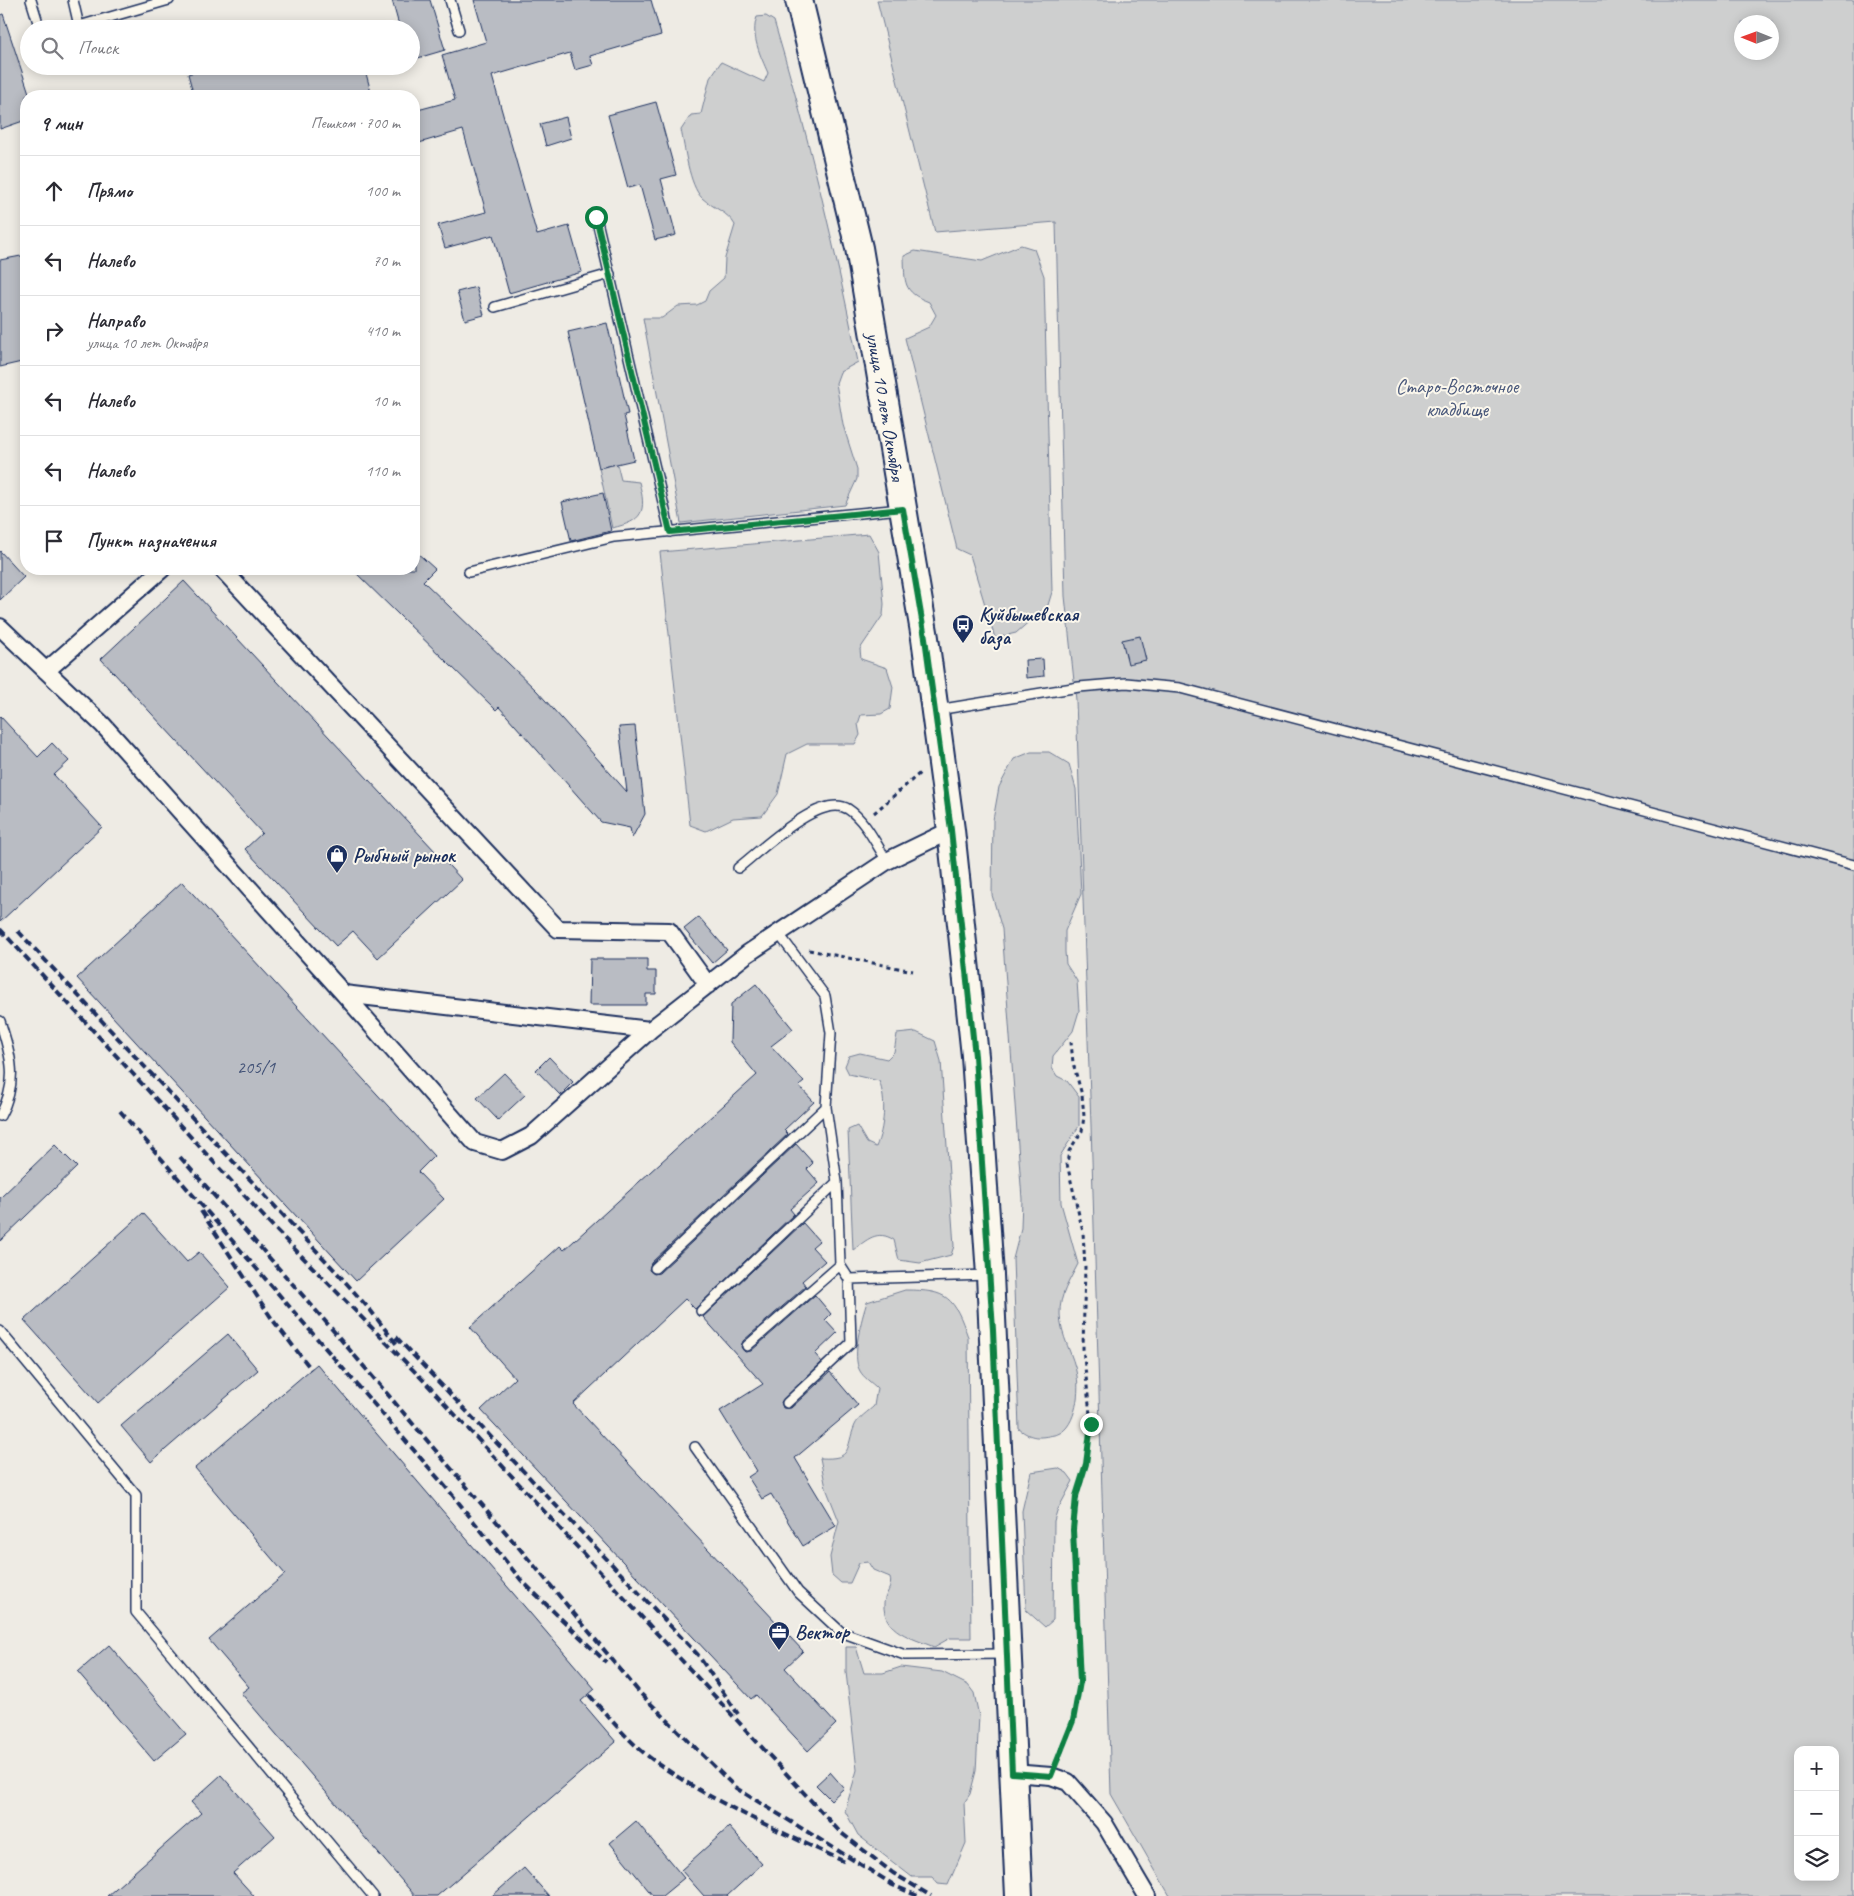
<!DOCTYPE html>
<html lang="ru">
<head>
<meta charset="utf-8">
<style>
	:root { --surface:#fff; --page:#f2f2f3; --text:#2b2b33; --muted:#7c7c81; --line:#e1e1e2 }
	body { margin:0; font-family:Caveat,sans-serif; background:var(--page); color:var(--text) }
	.controls { position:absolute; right:15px; bottom:15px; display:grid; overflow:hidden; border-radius:10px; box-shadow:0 2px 12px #0003 }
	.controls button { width:45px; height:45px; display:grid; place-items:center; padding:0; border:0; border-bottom:1px solid var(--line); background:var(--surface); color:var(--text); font:25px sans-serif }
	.compass { position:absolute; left:1734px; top:15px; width:45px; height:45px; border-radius:50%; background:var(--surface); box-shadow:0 2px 12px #0003; rotate:271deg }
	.stop { position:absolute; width:15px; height:15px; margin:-11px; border:4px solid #0b8043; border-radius:50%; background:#fff }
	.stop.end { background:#0b8043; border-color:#fff; box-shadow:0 1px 5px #0008 }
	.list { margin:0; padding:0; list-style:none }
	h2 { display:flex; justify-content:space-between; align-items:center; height:65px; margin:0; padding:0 20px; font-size:21px }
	h2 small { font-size:16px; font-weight:400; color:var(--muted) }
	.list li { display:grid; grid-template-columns:32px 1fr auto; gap:15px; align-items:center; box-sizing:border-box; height:70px; padding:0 20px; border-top:1px solid var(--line) }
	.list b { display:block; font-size:19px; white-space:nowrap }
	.list p { margin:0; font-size:16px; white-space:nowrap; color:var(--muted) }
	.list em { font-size:16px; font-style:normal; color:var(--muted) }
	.icon { flex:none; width:28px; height:28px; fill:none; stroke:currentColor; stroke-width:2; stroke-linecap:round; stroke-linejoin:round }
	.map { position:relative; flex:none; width:1854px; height:1896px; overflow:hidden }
	.search { position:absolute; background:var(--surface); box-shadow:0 2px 12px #0003; left:20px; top:20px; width:400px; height:55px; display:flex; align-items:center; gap:12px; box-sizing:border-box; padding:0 18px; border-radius:28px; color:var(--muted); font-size:19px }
	.panel { position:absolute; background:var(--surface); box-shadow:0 2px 12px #0003; left:20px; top:90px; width:400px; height:485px; border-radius:20px }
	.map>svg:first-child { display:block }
	.green { fill:#cecfcf; stroke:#747f96; fill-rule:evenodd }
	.building { fill:#b9bcc3; stroke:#1b2f5e }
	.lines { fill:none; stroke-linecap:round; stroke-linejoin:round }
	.service-casing { stroke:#1b2f5e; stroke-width:12 }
	.minor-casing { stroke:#1b2f5e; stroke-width:20 }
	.primary-casing { stroke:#1b2f5e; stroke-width:30 }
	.path { stroke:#1b2f5e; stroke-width:3; stroke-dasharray:4 4; stroke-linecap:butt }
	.service { stroke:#fbf7ec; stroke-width:9 }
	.minor { stroke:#fbf7ec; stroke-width:16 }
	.primary { stroke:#fbf7ec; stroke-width:26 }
	.rail { stroke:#1b2f5e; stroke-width:4; stroke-dasharray:8 4; stroke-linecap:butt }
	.route { stroke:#0b8043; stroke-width:6 }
	.labels { text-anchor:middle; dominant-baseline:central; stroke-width:4; stroke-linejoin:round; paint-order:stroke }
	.number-label { font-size:18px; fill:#425277 }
	.park-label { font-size:20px; fill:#48577a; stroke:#fbf7ec }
	.street-label { font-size:20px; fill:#1b2f5e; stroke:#fbf7ec }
	.poi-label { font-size:20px; font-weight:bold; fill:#1b2f5e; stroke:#fbf7ec; text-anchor:start }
</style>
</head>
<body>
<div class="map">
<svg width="1854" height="1896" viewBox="0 0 1854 1896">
	<rect width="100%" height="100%" fill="#eeebe4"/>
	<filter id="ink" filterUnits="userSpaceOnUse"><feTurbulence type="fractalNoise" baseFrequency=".02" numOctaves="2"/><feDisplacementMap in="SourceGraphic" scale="10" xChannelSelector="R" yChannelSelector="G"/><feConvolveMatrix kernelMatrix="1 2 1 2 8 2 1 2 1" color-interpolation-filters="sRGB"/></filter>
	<g filter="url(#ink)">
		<path class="green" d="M877,0h977v1896h-684l-59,-102 -20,-669 -15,-425 -11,-104 -9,-374 -121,10zM1742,22h30v30h-30zM1798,1750h37v127h-37z
			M766,16l8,5c34,113 61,226 84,341l-18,10 -4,11 7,42 14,44v10l-12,26 -164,18 -38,-205h19l16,-12 19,-1 8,-4 4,-10 15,-13 1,-20 10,-33c-7,-13 -22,-17 -33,-27 -13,-13 -17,-50 -21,-68l10,-15 10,-1 9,-36 11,-16 43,20 4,-9c-7,-16 -18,-38 -11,-56z
			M1021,245l13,4 10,27 8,316 -4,13 -32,28 -21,5 -25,-83 -13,-6 -52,-211 24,-11 7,-12 -7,-13c-27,-10 -24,-20 -25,-46l11,-5 67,10z
			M617,464l4,16 18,2c8,30 4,39 -27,46l-13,-60z
			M869,534l10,18 5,52 -1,11 -23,34 1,10 26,9 6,19 -3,22 -9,5 -20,1 -3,9 2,11 -5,9h-48l-20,10 -9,40 -16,22 -29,2 -27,13 -16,-6 -30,-273z
			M1031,752h18l20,12 7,25 5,105 -16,37v21l1,12 11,17 2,30 -6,20 -20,25 -1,12 5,8 10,5 12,16v29l-19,30 1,47 17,61c-8,16 -19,32 -18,50 0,22 14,41 17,62 3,18 -2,56 -23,59 -15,3 -22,4 -35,-6l-6,-170 8,-31 1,-29 -20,-270 -10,-34 1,-75 6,-33 15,-28z
			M916,1032l19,9 6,20 13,185 -3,9 -31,8 -21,-3 -5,-20c-17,-11 -27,0 -41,10l-5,-120 9,-4 10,17 9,4c8,-19 11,-46 3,-66l-30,-7 -4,-8 4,-10 11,-3 27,6 7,-7 3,-18z
			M905,1290c43,0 49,7 63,47l3,301h-21l-16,9c-21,-9 -52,-15 -50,-44 1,-10 9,-15 6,-26l-17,-7 -5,-8 -9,1 -9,20h-9l-9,-8 -2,-18 9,-36 -13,-33 -6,-30c34,2 25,-10 35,-33 3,-7 14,-14 19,-19l3,-18c-5,-5 -14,-11 -17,-17 -9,-14 2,-54 7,-69z
			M1058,1468l9,5 6,8 -16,30 -3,10 -1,99 -8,7 -19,-17 -4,-99 9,-39z
			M846,1647h10l8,26h19l18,-6 41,5 26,13 6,8 5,23 -3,55 -6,23 -6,9 2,40 -18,42 -10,-1 -6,-7h-20l-54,-42 -13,-24 12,-41 -11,-98z"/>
		<path class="building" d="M392,0h38l15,50 -34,10v-31h-11z
			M474,0h177l10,35 -71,21 3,9 -18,5 -5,-17 -78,23 45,159 32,-9 13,46 -73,21 -16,-58 -48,13 -7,-23 48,-13 -23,-82 -44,13 -5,-18v-14l41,-11 -13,-45 44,-13z
			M3,14l27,82h-4v24l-26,9v-114z
			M215,66h149l8,30h-178l-6,-22z
			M656,102l20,73 -15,4 15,56 -21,5 -15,-55 -12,3 -20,-73z
			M566,117l5,21 -25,8 -6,-22z
			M26,255v106l-26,6v-107z
			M476,287l8,28 -19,5 -8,-28z
			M607,323l21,91 -4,1 10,45 -35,8 -31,-136z
			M603,493l8,38 -40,10 -9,-39z
			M414,550l21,19 -12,12 114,110 90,101 -8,-65 16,-1 10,88 -13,24 -2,-10 -29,-6 -102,-115 -3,3 -144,-141h62z
			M0,551l24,26 -24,23z
			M184,581l278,299 -84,78 -25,-27 -17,15 -91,-97 17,-16 -161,-174z
			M1140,636l6,24 -18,4 -6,-24z
			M1043,659l1,17 -18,2 -1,-18z
			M0,716l38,41 14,-14 17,18 -15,14 48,52 -102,95z
			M182,882l252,274 -16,16 26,27 -88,82 -279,-303z
			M699,917l28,33 -15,13 -28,-34z
			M590,959h57v12h9v23h-10v11h-57z
			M756,984l37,45 -22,17 33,36 -5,4 15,16 -30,28 4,4 -137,129 -2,7 5,4 5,-1 137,-129 17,19 -6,6 12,14 -29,26 4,5 -99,95 -10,-10 -112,105 230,247 -18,17 51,56 -28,27 -52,-56 -5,4 -270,-289 34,-32 -45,-51 90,-81 4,4 193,-175 -27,-33 1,-38z
			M549,1057l24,25 -13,13 -24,-25z
			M504,1073l21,22 -27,25 -21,-22z
			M55,1145l22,22 -77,74v-43z
			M143,1213l44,49 12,-10 31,35 -132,116 -74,-83z
			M803,1223l16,18 -7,6 13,14 -23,20 4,5 -63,55 -2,6 4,5 6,-1 64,-56 16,19 -6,6 12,13 -22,21 7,8 -41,40 2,6h8l39,-36 28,33 -63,53 41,68 -33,20 -32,-52 -9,5 -14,-22 9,-6 -37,-60 43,-27 -60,-67z
			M228,1334l30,36 -107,92 -30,-36z
			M317,1364l278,325 -14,12 35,41 -179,154h-22l-174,-203 8,-6 -40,-47 76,-66 -90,-106z
			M109,1645l77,89 -32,27 -76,-89z
			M830,1772l14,16 -13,12 -15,-15z
			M221,1775l54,61 -42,37 21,23h-147l94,-83 -10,-11z
			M636,1821l48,57 -22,18h-9l-43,-53z
			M729,1827l33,37 -35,32h-23l-23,-26z
			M524,1868l25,28h-57z"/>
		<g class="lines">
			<g class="service-casing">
				<path id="service" d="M31,0l9,29
					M73,0l6,26 90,-26
					M450,0l9,30
					M51,66v1
					M596,217l74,315
					M495,307l115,-33
					M469,572l145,-35 287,-28
					M937,710l142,-23 47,-4 54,5 674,177
					M738,868c22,-17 82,-76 110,-59 17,11 28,35 39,52
					M779,934l46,62 6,37 -5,74 11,75 3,83 9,14 140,-4
					M0,1021c11,35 19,60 0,95
					M655,1268l171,-161
					M701,1311l136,-129
					M0,1331l136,164v117l237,284
					M747,1346l93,-81
					M787,1403l64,-60 -2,-64
					M695,1447l103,145 43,40 64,23 100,-1"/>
			</g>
			<g class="minor-casing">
				<path id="minor" d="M222,569l336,360 111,2 39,54
					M0,627l103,98 241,269 306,36 97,-76 140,-93 64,-31
					M46,671l116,-102
					M344,994l131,149 27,8 29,-15 119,-106
					M1012,1773l39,3 17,6 36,41 43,73"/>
			</g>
			<g class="primary-casing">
				<g id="primary">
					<path id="s1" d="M799,0l60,248 66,390 26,192 24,226 15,219 29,621"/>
				</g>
			</g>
			<path class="path" d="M874,813l46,-40
				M809,950l104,21
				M1058,1760l15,-39 7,-39 -7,-152 4,-34 9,-32 5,-40 -8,-76 2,-81 -2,-35 -16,-68 2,-13 13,-20 2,-15 -2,-21 -9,-32 -2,-21"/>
			<use href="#service" class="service"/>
			<use href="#minor" class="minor"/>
			<use href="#primary" class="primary"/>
			<path class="rail" d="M0,929l277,302 148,151 415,450 53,41 38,23
				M18,931l322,345 31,35 27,35
				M120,1111l330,381 71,88 85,82
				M180,1157l133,150 224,262 102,123 97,96 158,97
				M201,1211l71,108 39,50
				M396,1337l302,318 40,59
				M589,1695c21,23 41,49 67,67 58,42 127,70 191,101
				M888,1883l30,13"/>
		</g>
	</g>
	<g class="lines" filter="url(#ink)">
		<path class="route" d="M596,217l74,315 233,-23 22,129 26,192 24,226 18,274 19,443 39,3 22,-55 7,-39 -7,-152 3,-34 10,-32 5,-40"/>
	</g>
	<defs>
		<g id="bus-pin" transform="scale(1.125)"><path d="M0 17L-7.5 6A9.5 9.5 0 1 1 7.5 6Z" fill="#1b2f5e" stroke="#fbf7ec"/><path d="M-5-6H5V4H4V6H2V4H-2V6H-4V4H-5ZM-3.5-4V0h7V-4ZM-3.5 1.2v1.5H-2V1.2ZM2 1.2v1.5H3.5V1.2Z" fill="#fff"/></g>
		<g id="shop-pin" transform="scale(1.125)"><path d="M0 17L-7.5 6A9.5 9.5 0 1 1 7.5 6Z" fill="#1b2f5e" stroke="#fbf7ec"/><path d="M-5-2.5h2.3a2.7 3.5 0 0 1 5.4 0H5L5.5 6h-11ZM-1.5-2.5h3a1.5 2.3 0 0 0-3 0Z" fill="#fff"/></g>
		<g id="office-pin" transform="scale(1.125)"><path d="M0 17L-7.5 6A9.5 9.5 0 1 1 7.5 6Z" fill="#1b2f5e" stroke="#fbf7ec"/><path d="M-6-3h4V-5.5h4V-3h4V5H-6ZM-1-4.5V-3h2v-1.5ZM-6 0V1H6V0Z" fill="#fff"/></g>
	</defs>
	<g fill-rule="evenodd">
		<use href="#bus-pin" x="963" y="625"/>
		<use href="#shop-pin" x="337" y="855"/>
		<use href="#office-pin" x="779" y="1632"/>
	</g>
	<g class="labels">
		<g class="number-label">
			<text x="256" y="1067">205/1</text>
		</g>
		<g class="park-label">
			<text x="1457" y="386">Старо-Восточное<tspan x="1457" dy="23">кладбище</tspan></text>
		</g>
		<g class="street-label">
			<text stroke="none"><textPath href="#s1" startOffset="416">улица 10 лет Октября</textPath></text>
		</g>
		<g class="poi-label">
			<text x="979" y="614">Куйбышевская<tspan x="979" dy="23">база</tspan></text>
			<text x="353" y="855">Рыбный рынок</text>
			<text x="795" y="1632">Вектор</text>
		</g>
	</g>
</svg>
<div class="controls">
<button>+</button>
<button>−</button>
<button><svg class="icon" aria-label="layers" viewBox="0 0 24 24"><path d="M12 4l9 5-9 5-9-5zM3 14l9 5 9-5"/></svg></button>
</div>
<svg class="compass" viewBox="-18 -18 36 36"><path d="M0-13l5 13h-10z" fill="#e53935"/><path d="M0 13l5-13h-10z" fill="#7c7c81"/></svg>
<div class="stop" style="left:596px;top:217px"></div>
<div class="stop end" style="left:1091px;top:1424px"></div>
<div class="search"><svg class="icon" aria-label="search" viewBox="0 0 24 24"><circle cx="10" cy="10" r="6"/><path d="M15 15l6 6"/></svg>Поиск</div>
<section class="panel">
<h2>9 мин<small>Пешком · 700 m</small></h2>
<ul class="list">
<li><svg class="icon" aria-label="ahead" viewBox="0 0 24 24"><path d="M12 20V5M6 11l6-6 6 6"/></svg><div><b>Прямо</b></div><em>100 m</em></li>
<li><svg class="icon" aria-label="left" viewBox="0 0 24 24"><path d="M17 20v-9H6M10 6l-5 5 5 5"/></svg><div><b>Налево</b></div><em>70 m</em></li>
<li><svg class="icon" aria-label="right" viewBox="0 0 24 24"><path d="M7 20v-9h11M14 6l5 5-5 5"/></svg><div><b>Направо</b><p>улица 10 лет Октября</p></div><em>410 m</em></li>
<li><svg class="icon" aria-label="left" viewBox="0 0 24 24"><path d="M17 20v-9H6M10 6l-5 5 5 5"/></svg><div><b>Налево</b></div><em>10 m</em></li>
<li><svg class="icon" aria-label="left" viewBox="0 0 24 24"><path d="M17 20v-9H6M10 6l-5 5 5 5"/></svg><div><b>Налево</b></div><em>110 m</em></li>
<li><svg class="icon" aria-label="arrive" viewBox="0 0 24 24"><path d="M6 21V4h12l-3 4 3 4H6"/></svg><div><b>Пункт назначения</b></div></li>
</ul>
</section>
</div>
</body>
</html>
